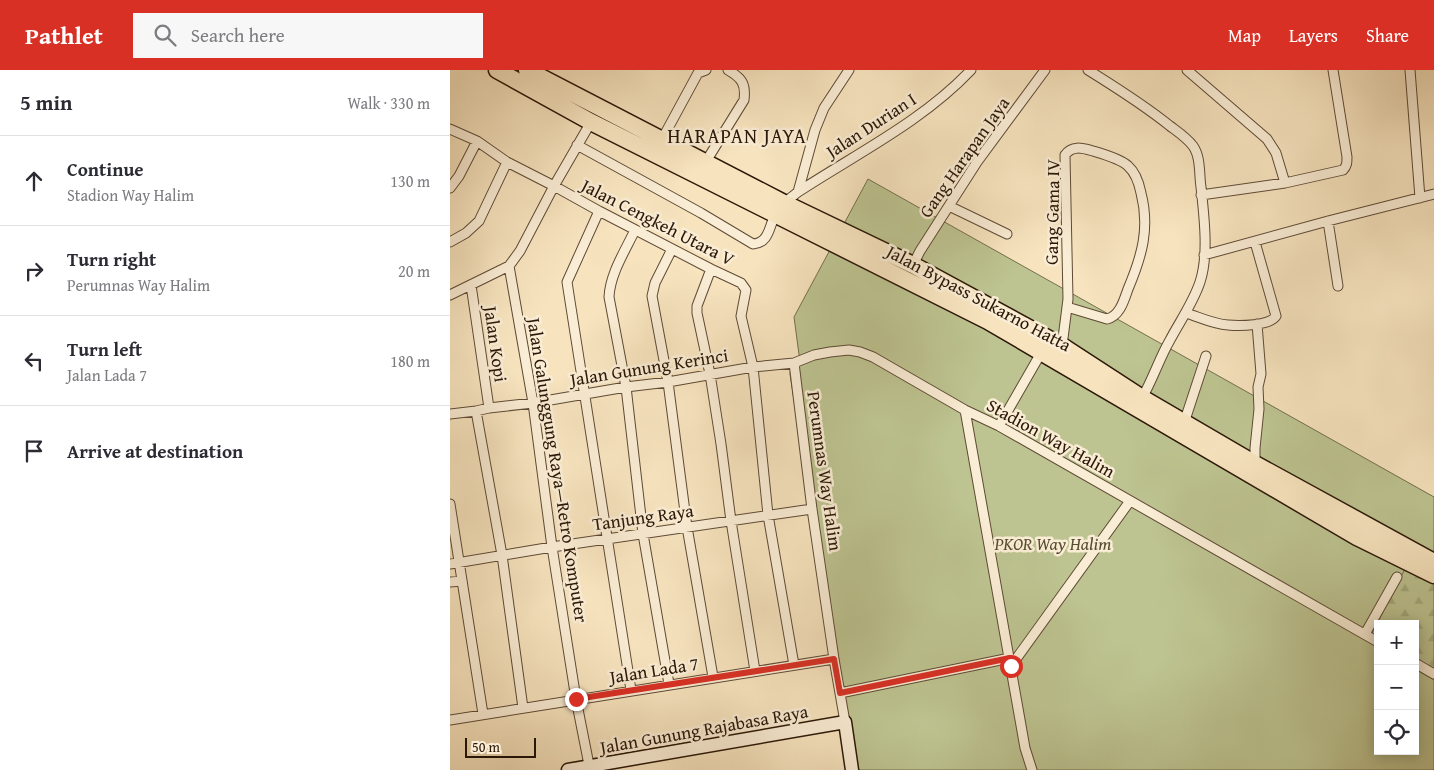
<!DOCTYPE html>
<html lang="en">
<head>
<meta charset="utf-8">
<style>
	:root { --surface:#fff; --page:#f7f7f7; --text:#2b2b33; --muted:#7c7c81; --line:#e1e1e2; --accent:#d93025 }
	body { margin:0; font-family:"Gentium Book Plus",serif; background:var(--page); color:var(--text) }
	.controls { position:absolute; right:15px; bottom:15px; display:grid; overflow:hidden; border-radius:0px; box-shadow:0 2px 12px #0003 }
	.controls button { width:45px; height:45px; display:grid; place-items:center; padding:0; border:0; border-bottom:1px solid var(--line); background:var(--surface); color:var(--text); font:25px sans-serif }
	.scale { position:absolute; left:15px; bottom:12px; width:71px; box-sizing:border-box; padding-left:5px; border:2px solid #2b1707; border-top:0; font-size:14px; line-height:18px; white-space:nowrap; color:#2b1707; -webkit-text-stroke:4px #faedd5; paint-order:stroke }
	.stop { position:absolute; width:15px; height:15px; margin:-11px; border:4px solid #d93025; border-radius:50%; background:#fff }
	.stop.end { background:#d93025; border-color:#fff; box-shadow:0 1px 5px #0008 }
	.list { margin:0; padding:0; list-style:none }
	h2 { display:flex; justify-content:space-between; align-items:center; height:65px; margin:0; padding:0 20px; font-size:21px }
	h2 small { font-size:16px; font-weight:400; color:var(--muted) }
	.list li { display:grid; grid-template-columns:32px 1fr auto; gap:15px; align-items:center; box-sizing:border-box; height:90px; padding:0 20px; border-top:1px solid var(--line) }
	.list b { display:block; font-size:19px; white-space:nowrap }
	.list p { margin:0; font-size:16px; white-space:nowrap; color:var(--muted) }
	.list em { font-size:16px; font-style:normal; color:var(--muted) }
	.icon { flex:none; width:28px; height:28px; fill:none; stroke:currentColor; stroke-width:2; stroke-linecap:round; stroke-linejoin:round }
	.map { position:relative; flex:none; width:984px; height:700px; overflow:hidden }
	header { display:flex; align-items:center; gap:30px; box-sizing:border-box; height:70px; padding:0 25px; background:var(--accent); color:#fff }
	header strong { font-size:24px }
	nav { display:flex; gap:28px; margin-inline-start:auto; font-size:18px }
	.search { width:350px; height:45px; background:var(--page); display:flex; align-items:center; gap:12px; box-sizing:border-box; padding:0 18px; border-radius:0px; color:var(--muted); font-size:19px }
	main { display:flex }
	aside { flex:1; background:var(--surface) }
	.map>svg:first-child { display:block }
	.green { fill:#bdc491; stroke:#746e4c; fill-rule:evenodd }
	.forest { fill:url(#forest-firs); stroke:#746e4c }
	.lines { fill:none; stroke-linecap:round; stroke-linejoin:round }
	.street-casing { stroke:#5e4a35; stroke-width:11 }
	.secondary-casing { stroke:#2b1707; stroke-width:15 }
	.highway-casing { stroke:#2b1707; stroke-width:19 }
	.street { stroke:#faedd5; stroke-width:9 }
	.secondary { stroke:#faedd5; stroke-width:12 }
	.highway { stroke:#f7e4bf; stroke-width:16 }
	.route { stroke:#d93025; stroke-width:6 }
	.labels { text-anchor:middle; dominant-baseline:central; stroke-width:5; stroke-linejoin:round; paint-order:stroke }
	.street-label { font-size:18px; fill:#2b1707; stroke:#faedd5 }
	.park-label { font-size:18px; font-style:italic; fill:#574b30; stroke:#faedd5 }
	.quarter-label { font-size:20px; letter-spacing:1px; fill:#2b1707; stroke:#faedd5 }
</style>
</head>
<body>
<header>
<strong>Pathlet</strong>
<div class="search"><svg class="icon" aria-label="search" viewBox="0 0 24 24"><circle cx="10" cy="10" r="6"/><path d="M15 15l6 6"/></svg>Search here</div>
<nav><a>Map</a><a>Layers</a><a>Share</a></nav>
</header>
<main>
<aside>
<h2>5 min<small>Walk · 330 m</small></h2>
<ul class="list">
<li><svg class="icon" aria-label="ahead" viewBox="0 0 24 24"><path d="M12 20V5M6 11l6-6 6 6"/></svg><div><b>Continue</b><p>Stadion Way Halim</p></div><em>130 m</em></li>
<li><svg class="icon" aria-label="right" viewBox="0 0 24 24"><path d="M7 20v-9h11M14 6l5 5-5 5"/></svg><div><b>Turn right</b><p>Perumnas Way Halim</p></div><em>20 m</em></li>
<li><svg class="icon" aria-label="left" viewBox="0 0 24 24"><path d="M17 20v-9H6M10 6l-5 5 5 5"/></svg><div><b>Turn left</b><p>Jalan Lada 7</p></div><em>180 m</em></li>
<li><svg class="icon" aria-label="arrive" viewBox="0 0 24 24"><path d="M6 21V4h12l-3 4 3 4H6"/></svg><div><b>Arrive at destination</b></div></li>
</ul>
</aside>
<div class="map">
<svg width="984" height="700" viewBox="0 0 984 700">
	<defs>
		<pattern id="forest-firs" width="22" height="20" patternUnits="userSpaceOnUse" patternTransform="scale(1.25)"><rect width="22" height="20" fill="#bdc491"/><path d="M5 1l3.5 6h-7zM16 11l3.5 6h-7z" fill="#a3a87c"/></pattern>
	</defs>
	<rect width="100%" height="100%" fill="#f7e4bf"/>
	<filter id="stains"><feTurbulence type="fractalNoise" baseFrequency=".004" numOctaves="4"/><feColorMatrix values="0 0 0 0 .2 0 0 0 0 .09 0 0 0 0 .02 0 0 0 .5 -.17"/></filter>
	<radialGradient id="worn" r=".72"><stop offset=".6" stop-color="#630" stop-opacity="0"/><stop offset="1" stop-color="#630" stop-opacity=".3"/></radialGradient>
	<path class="green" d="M418,109l566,318v273h-583l-61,-396 1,-7 9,-5 -6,-45zM928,554h37v127h-37z"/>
	<path class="forest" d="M955,499l29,13v98l-19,-11v-45h-37v23l-10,-6z"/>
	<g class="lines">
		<g class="street-casing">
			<path id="street" d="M638,0c29,18 56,35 82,56 8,6 17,12 23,20 8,11 6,29 8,41 3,29 8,68 -1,95 -7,21 -20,39 -30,58 -11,19 -17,39 -28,58
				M737,0l80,69 9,14 9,30
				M960,0l10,128
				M0,59l27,12 30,21 47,24 45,25 112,58 30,14 5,7 -5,26 12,51 15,148 26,150
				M210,73l38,-70 8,-3
				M127,75l124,68 52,31c16,-1 16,-17 22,-29
				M255,93l39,-63c2,-16 -2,-22 -16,-30
				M0,118l9,-12 18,-35
				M348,122l17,-62 9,-22 25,-38
				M751,125l84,-12 58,-13c4,-4 4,-7 4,-13l-14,-87
				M334,133l14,-11c58,-38 125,-71 173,-122
				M499,136l58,28
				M149,141l-32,71 64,408
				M878,151l10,65
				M185,160c-10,21 -25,44 -26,67l17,90 17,147 26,150
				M0,172l16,-9 13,-12 28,-59
				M222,179l-17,34 -3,13 16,86 19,145 26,150
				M754,185l124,-34 106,-27
				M463,195l7,-14 57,-89 68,-92
				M261,199l-14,37v7l13,61 11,70 10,77 24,150
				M21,215l18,123
				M0,225l59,-29
				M736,243c13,4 27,11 42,12 11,1 42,1 48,-9l-21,-74
				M612,276l6,-47 -3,-144c7,-10 17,-7 28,-4 10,3 28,8 35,15 8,7 11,17 13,27 9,35 1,63 -13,96 -4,11 -8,27 -21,30l-40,-12
				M344,293l18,146 22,150 11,63
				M515,340l60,338 7,22
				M26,341l26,144 21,153
				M0,344l26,-3 13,-3 44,-5 93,-16 42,-5 85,-15 41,-4 20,-8 16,-3 19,-2 11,2 13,5 92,53 34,16 379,216
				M734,353l22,-67
				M549,356l42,-73
				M805,394v-16l4,-39 -1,-22 3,-13 -4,-50
				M0,434l33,210
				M0,494l102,-17 260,-38
				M0,512l12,-1
				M915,564l32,-57
				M965,593l19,11
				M561,596l119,-165
				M390,623l170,-35
				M0,650l384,-61
				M140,700l-14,-71 -24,-152 -19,-144 -24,-137 11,-15 34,-65 37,-64"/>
		</g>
		<g class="secondary-casing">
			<path id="secondary" d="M118,700l277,-48 7,48"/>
		</g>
		<g class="highway-casing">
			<path id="highway" d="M47,0l94,52 397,199 369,216 77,38
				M77,0l257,133 129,62 149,81 80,52 113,66 179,98"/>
		</g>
		<use href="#street" class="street"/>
		<use href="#secondary" class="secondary"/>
		<use href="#highway" class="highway"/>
	</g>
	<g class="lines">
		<path class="route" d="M126,629l258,-40 6,34 170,-35 1,8"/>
	</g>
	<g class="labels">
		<g class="street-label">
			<text transform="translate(421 55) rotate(-33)">Jalan Durian I</text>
			<text transform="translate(514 87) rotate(-55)">Gang Harapan Jaya</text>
			<text transform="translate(602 142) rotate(-89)">Gang Gama IV</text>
			<text transform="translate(208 152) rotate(27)">Jalan Cengkeh Utara V</text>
			<text transform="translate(529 228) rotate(28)">Jalan Bypass Sukarno Hatta</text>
			<text transform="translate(46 274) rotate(82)">Jalan Kopi</text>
			<text transform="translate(199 297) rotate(-9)">Jalan Gunung Kerinci</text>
			<text transform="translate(601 368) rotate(29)">Stadion Way Halim</text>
			<text transform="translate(108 400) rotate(81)">Jalan Galunggung Raya—Retro Komputer</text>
			<text transform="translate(375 401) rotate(82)">Perumnas Way Halim</text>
			<text transform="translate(193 447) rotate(-8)">Tanjung Raya</text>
			<text transform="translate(204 600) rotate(-9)">Jalan Lada 7</text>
			<text transform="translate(254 659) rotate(-10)">Jalan Gunung Rajabasa Raya</text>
		</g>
		<g class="park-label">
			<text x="603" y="473">PKOR Way Halim</text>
		</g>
		<g class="quarter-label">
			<text x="287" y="65">HARAPAN JAYA</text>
		</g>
	</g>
	<rect width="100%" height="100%" filter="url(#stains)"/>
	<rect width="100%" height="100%" fill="url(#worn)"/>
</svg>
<div class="controls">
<button>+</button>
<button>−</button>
<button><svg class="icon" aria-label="locate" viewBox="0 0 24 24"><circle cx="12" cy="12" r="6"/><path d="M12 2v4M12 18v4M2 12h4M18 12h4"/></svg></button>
</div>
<div class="scale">50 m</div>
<div class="stop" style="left:561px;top:596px"></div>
<div class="stop end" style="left:126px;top:629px"></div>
</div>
</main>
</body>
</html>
